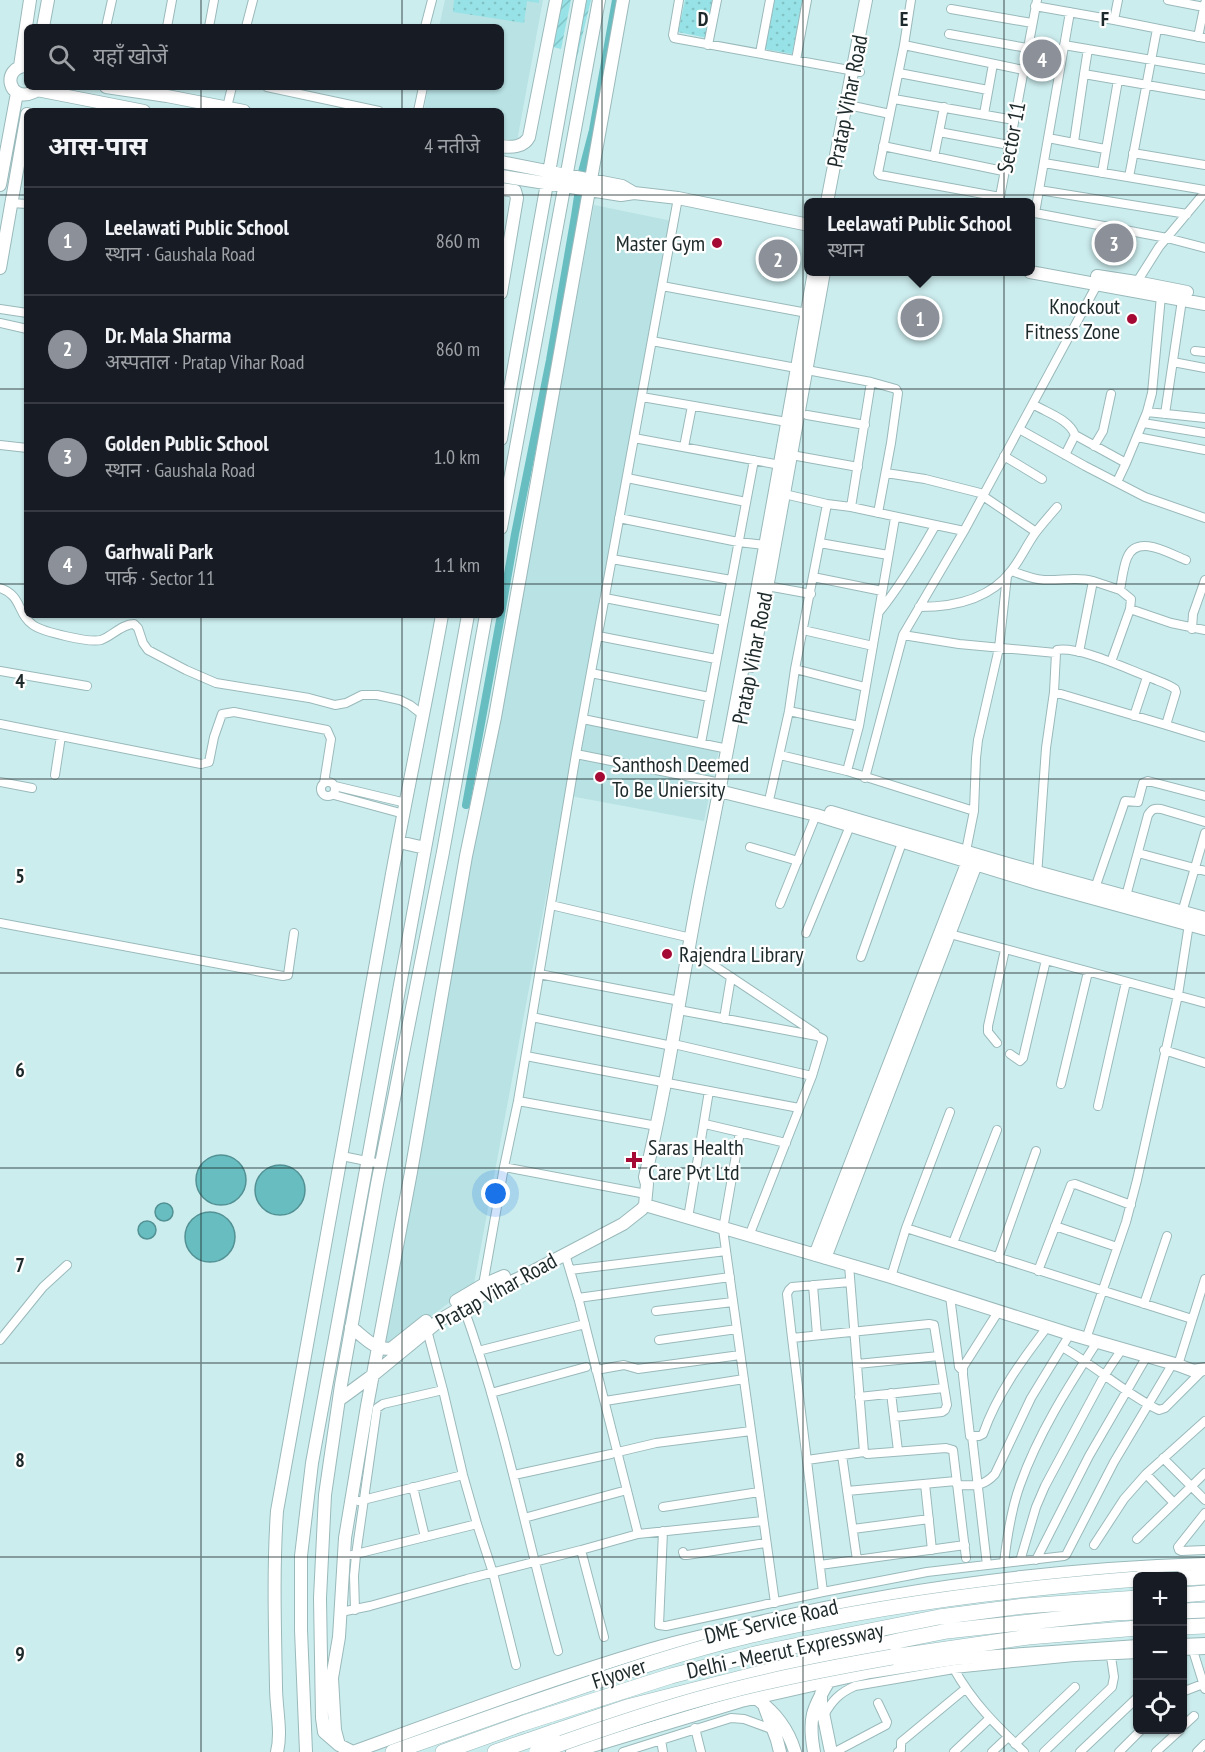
<!DOCTYPE html>
<html lang="hi">
<head>
<meta charset="utf-8">
<style>
	:root { --surface:#171b24; --page:#242831; --text:#f1f3f6; --muted:#9ea1a6; --line:#363941; --accent:#8c9099 }
	body { margin:0; font-family:"PT Sans Narrow","Noto Sans Devanagari",sans-serif; background:var(--page); color:var(--text) }
	.controls { position:absolute; right:18px; bottom:18px; display:grid; overflow:hidden; border-radius:9px; box-shadow:0 2px 4px #0004 }
	.controls button { width:54px; height:54px; display:grid; place-items:center; padding:0; border:0; border-bottom:2px solid var(--line); background:var(--surface); color:var(--text); font:30px sans-serif }
	.you { position:absolute; left:496px; top:1194px; width:21px; height:21px; margin:-15px; border:4px solid #fff; border-radius:50%; background:#1a73e8; box-shadow:0 0 0 9px #1a73e833 }
	.badge { display:grid; place-items:center; width:39px; height:39px; border-radius:50%; background:var(--accent); color:#fff; font-size:20px; font-weight:700 }
	.pin { position:absolute; translate:-50% -50%; border:3px solid #fff; box-shadow:0 2px 6px #0006 }
	.popup { position:absolute; left:804px; top:198px; width:231px; height:78px; box-sizing:border-box; display:grid; place-content:center; border-radius:9px; background:var(--surface); filter:drop-shadow(0 2px 4px #0005); font-size:20px; white-space:nowrap; color:var(--muted) }
	.popup b { font-size:22px; color:var(--text) }
	.popup::after { content:''; position:absolute; left:50%; top:100%; margin-left:-12px; border:12px solid transparent; border-top-color:var(--surface) }
	.list { margin:0; padding:0; list-style:none }
	h2 { display:flex; justify-content:space-between; align-items:center; height:78px; margin:0; padding:0 24px; font-size:26px }
	h2 small { font-size:20px; font-weight:400; color:var(--muted) }
	.list li { display:grid; grid-template-columns:39px 1fr auto; gap:18px; align-items:center; box-sizing:border-box; height:108px; padding:0 24px; border-top:2px solid var(--line) }
	.list b { display:block; font-size:22px; white-space:nowrap }
	.list p { margin:0; font-size:20px; white-space:nowrap; color:var(--muted) }
	.list em { font-size:20px; font-style:normal; color:var(--muted) }
	.icon { flex:none; width:33px; height:33px; fill:none; stroke:currentColor; stroke-width:2; stroke-linecap:round; stroke-linejoin:round }
	.map { position:relative; flex:none; width:1205px; height:1752px; overflow:hidden }
	.search { position:absolute; background:var(--surface); box-shadow:0 2px 4px #0004; left:24px; top:24px; width:480px; height:66px; display:flex; align-items:center; gap:15px; box-sizing:border-box; padding:0 21px; border-radius:9px; color:var(--muted); font-size:22px }
	.panel { position:absolute; background:var(--surface); box-shadow:0 2px 4px #0004; left:24px; top:108px; width:480px; height:510px; border-radius:9px }
	.map>svg:first-child { display:block }
	.built { fill:#b8e2e4 }
	.grass { fill:url(#grass-dots) }
	.garden { fill:url(#garden-furrows) }
	.water { fill:#68bdc1; stroke:#529194; stroke-width:1.5 }
	.lines { fill:none; stroke-linecap:round; stroke-linejoin:round }
	.canal { stroke:#68bdc1; stroke-width:8 }
	.street-casing { stroke:#9ab9bb; stroke-width:10 }
	.secondary-casing { stroke:#9ab9bb; stroke-width:14 }
	.highway-casing { stroke:#9ab9bb; stroke-width:16 }
	.street { stroke:#fff; stroke-width:8 }
	.secondary { stroke:#fff; stroke-width:12 }
	.highway { stroke:#fff; stroke-width:15 }
	.highway-bridge-casing { stroke:#9ab9bb; stroke-width:16; stroke-linecap:butt }
	.highway-bridge { stroke:#fff; stroke-width:15 }
	.grid { fill:none; stroke:#1d292a; stroke-width:1.5; stroke-opacity:0.55 }
	.poi-dot { fill:#a50a35; stroke:#fff; stroke-width:2 }
	.labels { text-anchor:middle; dominant-baseline:central; stroke-width:4.5; stroke-linejoin:round; paint-order:stroke }
	.street-label { font-size:22px; fill:#1d292a; stroke:#fff }
	.poi-label { font-size:22px; fill:#1d292a; stroke:#fff; text-anchor:start }
	.grid-label { font-size:20px; text-anchor:middle; font-weight:bold; fill:#1d292a; stroke:#fff; stroke-width:4.5; stroke-linejoin:round; paint-order:stroke }
</style>
</head>
<body>
<div class="map">
<svg width="1205" height="1752" viewBox="0 0 1205 1752">
	<defs>
		<pattern id="grass-dots" width="8" height="8" patternUnits="userSpaceOnUse" patternTransform="scale(1.5)"><rect width="8" height="8" fill="#96e2e6"/><path d="M2 2h.1M6 6h.1" fill="none" stroke="#81c2c5" stroke-width="1.8" stroke-linecap="round"/></pattern>
		<pattern id="garden-furrows" width="10" height="10" patternUnits="userSpaceOnUse" patternTransform="scale(1.5)"><rect width="10" height="10" fill="#96e2e6"/><path d="M-1 1l2-2M0 10L10 0M9 11l2-2" fill="none" stroke="#81c2c5"/></pattern>
	</defs>
	<rect width="100%" height="100%" fill="#ccedee"/>
	<path class="built" d="M445,0h98l-26,141 -16,-3v-27h-77l4,-24h73v-60h-62z
		M594,205l78,16 -94,501 141,27 -15,72 -139,-26 -92,494 -23,13 -53,40 -13,3 106,-585z"/>
	<path class="grass" d="M454,0h85v3l-12,-2 -3,22 -71,-11z
		M685,0h29l-7,38 -29,-6z
		M774,0h29l-11,54 -28,-5z"/>
	<path class="garden" d="M562,0h9l-10,49 -8,-2z
		M586,0h5l-21,86z"/>
	<path class="water" d="M196 1180a25 25 0 1 1 50 0a25 25 0 1 1-50 0Z
		M255 1190a25 25 0 1 1 50 0a25 25 0 1 1-50 0Z
		M155 1212a9 9 0 1 1 18 0a9 9 0 1 1-18 0Z
		M185 1237a25 25 0 1 1 50 0a25 25 0 1 1-50 0Z
		M138 1230a9 9 0 1 1 18 0a9 9 0 1 1-18 0Z"/>
	<g class="lines">
		<path class="canal" d="M501,614l14,-80 35,-174 25,-144 6,-40 12,-46 23,-130
			M466,805l35,-190"/>
		<g class="street-casing">
			<path id="street" d="M679,0l-6,35 1,3 186,34
				M911,0l-7,45 -26,128 2,2 120,22
				M1118,0l-4,20 91,18
				M1168,0l36,7
				M1035,6l79,14
				M951,9l81,14
				M1070,12l-35,201 132,25 38,10
				M106,27l6,-27
				M167,27l5,-27
				M209,27l5,-27
				M246,27l7,-27
				M425,27l7,-27
				M949,34l78,14
				M1198,37l7,-34
				M708,45l9,-45
				M904,45l119,25
				M1064,45l141,24
				M760,53l10,-53
				M796,60l11,-60
				M899,73l89,17
				M1084,74l4,-25
				M267,87l112,24
				M894,99l120,21
				M853,106l37,8
				M227,107l5,-20
				M418,111l5,-24
				M984,114l9,-50
				M939,132l70,13
				M1048,138l57,11
				M1074,142l10,-68 121,21
				M883,146l120,25
				M1133,153l72,12
				M934,157l10,-50
				M1044,163l161,27
				M1102,173l16,-93
				M1129,177l28,-148
				M1039,190l148,24
				M999,202l38,-202
				M11,203l16,1
				M1135,285l24,-38 46,-55
				M662,286l145,27
				M0,309l27,4
				M0,323l27,6
				M652,341l219,41 25,7 2,4 -7,50 -13,70
				M1195,351l10,1
				M1173,362l32,6
				M642,397l145,25
				M1033,404c14,9 36,15 42,31l51,28 21,-51 5,-19 9,-97
				M1147,412l58,6
				M1165,414l17,-114
				M807,415l58,10
				M1143,423l62,10
				M1019,429l66,37 60,31 60,21
				M1137,437l68,13
				M634,438l146,27
				M0,445l27,3
				M1094,446l9,-15 8,-37
				M684,447l8,-41
				M1065,455l10,-20
				M797,456l61,11
				M1004,456l38,23
				M886,473l39,6 59,15
				M627,478l119,24
				M1117,482l9,-19
				M780,493l47,11 24,3 113,24 -61,104 -38,143
				M983,496l53,36
				M851,507l20,-125
				M619,518l119,24 27,3
				M964,531l135,-250
				M820,543l68,12
				M612,559l119,21
				M1012,571c10,4 21,8 32,9 17,1 32,-4 49,1
				M813,577l69,14
				M767,586l44,8
				M0,588c22,7 17,26 33,37 10,7 56,18 68,15 11,-4 21,-16 33,-16l4,4 5,15 5,7 38,20 30,13 93,15 26,7 11,-2 16,-8h15l23,5 10,5 13,10
				M1120,590c2,-10 3,-22 7,-32 10,-25 43,-4 59,2
				M605,598l119,23
				M919,607c34,0 71,-8 92,-36 10,-12 16,-27 25,-39 7,-9 14,-17 21,-25
				M1130,609l41,14 34,7
				M879,612c22,-27 39,-56 56,-86
				M1192,629l1,-15 12,-34
				M803,630l70,16
				M903,635l56,9 97,9 1,-3c22,-4 70,19 92,27 8,4 18,6 26,12l1,3 -10,33 39,12
				M598,636l118,23
				M1079,652l14,-71 27,9 11,9 -1,10 -19,53
				M795,669l70,18
				M0,671l87,15
				M591,673l118,24
				M1054,692l2,-39
				M789,711l70,15
				M1134,716l13,-39
				M583,719l145,30
				M0,724l201,40 8,-2 5,-25 8,-23 12,-2 93,18 4,9 -7,44
				M701,743l53,-283
				M576,754l145,29
				M780,755l67,16 127,40
				M847,771l12,-45 36,-208
				M55,775l6,-39
				M321 789a7 7 0 1 1 14 0a7 7 0 1 1-14 0Z
				M0,782l32,6
				M335,786l71,17
				M334,795l70,19
				M770,796l19,-85 6,-42 32,-165
				M750,847l48,14
				M966,851l8,-40 2,-53 2,-18 21,-92 8,-72
				M1138,853l67,18
				M1037,876l9,-128 8,-56 112,33
				M1094,891l31,-90 13,1 5,-19 5,-2 57,15
				M1126,896l22,-81c4,-6 6,-7 13,-6l44,13
				M780,904l36,-89
				M551,905l140,33
				M1181,916l24,-83
				M0,923l283,53 5,-1 6,-42
				M806,933l44,-107
				M950,934l255,69
				M695,953l120,80
				M861,957l42,-117
				M539,974l141,27
				M684,1011l133,25 6,3 -11,37 -63,160
				M532,1017l140,29
				M724,1019l7,-42
				M997,1043l-9,-11v-6l17,-76
				M678,1045l134,31
				M1164,1050l41,13
				M1010,1054l10,7 3,-3 23,-98
				M526,1056l273,52
				M1061,1084l27,-112
				M518,1101l139,25
				M1098,1106l28,-124
				M705,1124l81,19
				M740,1132l-17,97 52,374
				M342,1156l39,8
				M504,1167l142,27
				M688,1218l21,-127
				M1055,1226l62,21
				M906,1228l44,-116
				M953,1243l44,-113
				M565,1254l14,47 59,233
				M998,1258l38,-107
				M849,1265l15,187 3,2 79,-6 7,2 13,108
				M570,1270l156,-19
				M1038,1271l33,-86 4,-1 56,21
				M891,1277l15,-49 286,91
				M813,1285l4,50
				M484,1287l-1,-2 21,-118 14,-66 58,-347 102,-556
				M950,1296l9,71 4,4
				M578,1298l152,-21
				M1144,1304l23,-68
				M463,1306c41,113 63,229 95,345
				M656,1311l77,-9
				M998,1312l-35,55v8l7,61h9l4,-2c14,-40 39,-74 65,-108
				M427,1330l16,60 20,85 14,49 16,49 23,92
				M792,1338l-5,-44 2,-4 3,-3 58,-5
				M1086,1339l40,-117 11,-42 41,-185 11,-71
				M0,1340l43,-53 24,-22
				M659,1340l78,-11
				M1062,1347c34,19 62,46 97,63l6,-2 37,-37
				M478,1351l107,-27
				M1178,1365l27,-86
				M596,1370l28,-5 14,4 102,-14
				M491,1393l95,-26
				M891,1393l7,58
				M859,1397l85,-9
				M605,1401l139,-22
				M894,1417l48,-5 3,-2 2,-5 -8,-49
				M972,1436l15,129
				M618,1452l38,-9 95,-12
				M842,1455l15,105
				M1163,1458l42,42
				M807,1460l57,-8
				M1146,1474l27,28
				M514,1475l97,-21
				M925,1484l7,66
				M957,1485c17,0 25,3 38,-11l36,-76 39,-64
				M413,1487l12,50
				M847,1491l109,-10
				M359,1501l104,-26
				M663,1507l96,-15
				M1205,1513l-27,34 1,3 2,1 24,-1
				M524,1518l103,-28
				M853,1529l76,-10
				M663,1531l-4,94 7,1 157,-34 104,-20 137,-16 2,-1 48,-93 59,-99
				M1137,1539l68,-66
				M1094,1545l30,-46 22,-25 59,-53
				M581,1550l23,87
				M683,1552l1,3h3l79,-12
				M352,1555l125,-31
				M1036,1560l53,-104 58,-100
				M1020,1561l16,-54 9,-21 59,-110 18,-27
				M1004,1563c3,-26 7,-53 16,-78 18,-51 48,-98 77,-143
				M820,1565l145,-20
				M823,1592l-31,-254 137,-14 5,1 5,31 -82,8
				M355,1610l-1,-34 2,-21 21,-147 6,-4 60,-14
				M341,1612l29,-6 97,-27 114,-29 57,-16 125,-13
				M1191,1644l14,45
				M1182,1651l23,-1
				M954,1669c19,34 42,56 70,83
				M1182,1692l21,-8
				M824,1715c8,-14 15,-22 31,-29l99,-17 120,-12 64,-3
				M1182,1727l12,-11
				M695,1728l6,24
				M661,1740l2,12
				M1015,1744l60,-57
				M623,1752l108,-34 13,1 30,11
				M835,1752l51,-27 1,-3 -9,-19
				M898,1752l3,-2v-8l64,-53
				M954,1752l35,-33
				M992,1752l16,-15
				M1044,1752l68,-65 2,-10 -4,-27
				M1080,1752l58,-55
				M1119,1752l22,-22
				M1156,1752l24,-22
				M1197,1752l8,-8"/>
		</g>
		<g class="secondary-casing">
			<path id="secondary" d="M43,27l5,-27
				M20,66l10,-66
				M26,66c-25,1 -18,38 8,26l4,-5
				M106,87l61,9 77,15
				M37,90l107,21
				M501,146c10,2 23,1 28,-9l27,-137
				M501,162l121,24 12,7
				M501,176l120,19 13,-2 44,5 131,27
				M0,185l17,-92
				M501,189l14,2 2,7 -16,95
				M827,202l39,-202
				M0,268l27,-154
				M1030,272l175,32
				M1097,276l39,6 51,10
				M501,439l79,-439
				M501,528l98,-528
				M751,666l18,-89 55,-305
				M719,791l97,24 221,68 168,46
				M831,812l177,52 197,54
				M399,842l26,6
				M645,1205l246,72 179,57 108,31 16,6 11,-2
				M815,1255l155,-399
				M825,1258l153,-399
				M456,1301l27,-16 21,-9
				M351,1327c11,8 26,26 41,21l34,-27
				M339,1400l34,-25 67,-55 46,-27 36,-16 101,-53 19,-15 3,-4 2,-21 -2,-7c24,-99 37,-200 57,-300 41,-201 76,-403 112,-605
				M1182,1645l23,-1
				M821,1694v9l10,49
				M756,1698c19,15 32,30 39,54
				M765,1708l12,32 3,12
				M339,1745l-4,-15 -3,-52 7,-41 6,-99 22,-132 44,-234 55,-316 29,-139 128,-717
				M277,1752c5,-20 -1,-44 -1,-65 -1,-58 -3,-118 1,-176 38,-209 75,-418 113,-626 16,-90 36,-180 52,-270
				M306,1752l-5,-122v-74l11,-93 156,-848
				M353,1752l-14,-7 -15,-13 -2,-14 -2,-120 5,-103 16,-110 36,-201 66,-332 43,-237
				M353,1752c99,-36 198,-73 299,-103 27,-8 56,-14 83,-21 154,-38 311,-59 470,-64
				M572,1752l169,-51 129,-29 83,-13 185,-13
				M814,1752c-6,-33 -2,-43 15,-71"/>
		</g>
		<g class="highway-casing">
			<path id="highway" d="M1182,1578l23,-1
				M1182,1595l23,-2
				M1182,1611l23,-1
				M1182,1627l23,-1
				M892,1657l136,-20 110,-9
				M549,1715l122,-39 88,-23 180,-36 85,-11 114,-8
				M553,1732l74,-25 150,-38 125,-29 45,-9 165,-18 26,-1
				M393,1752l125,-44
				M443,1752l81,-29
				M495,1752l35,-12"/>
		</g>
		<use href="#street" class="street"/>
		<use href="#secondary" class="secondary"/>
		<use href="#highway" class="highway"/>
		<g class="highway-bridge-casing">
			<path id="highway-bridge" d="M518,1708c77,-26 154,-54 234,-73 126,-30 256,-46 386,-56
				M524,1723l25,-8
				M530,1740l23,-8
				M537,1752c61,-22 122,-43 184,-59 56,-15 114,-26 171,-36"/>
		</g>
		<use href="#highway-bridge" class="highway-bridge"/>
	</g>
	<path class="grid" d="M201,0v27M402,0v27M602,0v1752M803,0v1752M1004,0v1752M201,87v24M402,87v24M0,195h27M501,195h704M0,389h27M501,389h704M0,584h27M501,584h704M201,615v1137M402,615v1137M0,779h1205M0,973h1205M0,1168h1205M0,1363h1205M0,1557h1205"/>
	<g class="poi-dot">
		<circle cx="717" cy="243" r="6"/>
		<circle cx="1132" cy="319" r="6"/>
		<circle cx="600" cy="777" r="6"/>
		<circle cx="667" cy="954" r="6"/>
		<path d="M631 1151h6v6h6v6h-6v6h-6v-6h-6v-6h6z"/>
	</g>
	<g class="labels">
		<g class="street-label">
			<text transform="translate(847 101) rotate(-79)">Pratap Vihar Road</text>
			<text transform="translate(1011 137) rotate(-79)">Sector 11</text>
			<text transform="translate(752 658) rotate(-79)">Pratap Vihar Road</text>
			<text transform="translate(496 1291) rotate(-29)">Pratap Vihar Road</text>
			<text transform="translate(771 1621) rotate(-13)">DME Service Road</text>
			<text transform="translate(785 1650) rotate(-12)">Delhi - Meerut Expressway</text>
			<text transform="translate(619 1673) rotate(-18)">Flyover</text>
		</g>
		<g class="poi-label">
			<text x="705" y="243" text-anchor="end">Master Gym</text>
			<text x="1120" y="306" text-anchor="end">Knockout<tspan x="1120" dy="25">Fitness Zone</tspan></text>
			<text x="612" y="764">Santhosh Deemed<tspan x="612" dy="25">To Be Uniersity</tspan></text>
			<text x="679" y="954">Rajendra Library</text>
			<text x="648" y="1147">Saras Health<tspan x="648" dy="25">Care Pvt Ltd</tspan></text>
		</g>
	</g>
	<g class="grid-label">
		<text x="703" y="26">D</text>
		<text x="904" y="26">E</text>
		<text x="1105" y="26">F</text>
		<text x="20" y="688">4</text>
		<text x="20" y="883">5</text>
		<text x="20" y="1077">6</text>
		<text x="20" y="1272">7</text>
		<text x="20" y="1467">8</text>
		<text x="20" y="1661">9</text>
	</g>
</svg>
<div class="controls">
<button>+</button>
<button>−</button>
<button><svg class="icon" aria-label="locate" viewBox="0 0 24 24"><circle cx="12" cy="12" r="6"/><path d="M12 2v4M12 18v4M2 12h4M18 12h4"/></svg></button>
</div>
<div class="you"></div>
<div class="pin badge" style="left:920px;top:318px">1</div>
<div class="popup"><b>Leelawati Public School</b>स्थान</div>
<div class="pin badge" style="left:778px;top:259px">2</div>
<div class="pin badge" style="left:1114px;top:243px">3</div>
<div class="pin badge" style="left:1042px;top:59px">4</div>
<div class="search"><svg class="icon" aria-label="search" viewBox="0 0 24 24"><circle cx="10" cy="10" r="6"/><path d="M15 15l6 6"/></svg>यहाँ खोजें</div>
<section class="panel">
<h2>आस-पास<small>4 नतीजे</small></h2>
<ul class="list">
<li><span class="badge">1</span><div><b>Leelawati Public School</b><p>स्थान · Gaushala Road</p></div><em>860 m</em></li>
<li><span class="badge">2</span><div><b>Dr. Mala Sharma</b><p>अस्पताल · Pratap Vihar Road</p></div><em>860 m</em></li>
<li><span class="badge">3</span><div><b>Golden Public School</b><p>स्थान · Gaushala Road</p></div><em>1.0 km</em></li>
<li><span class="badge">4</span><div><b>Garhwali Park</b><p>पार्क · Sector 11</p></div><em>1.1 km</em></li>
</ul>
</section>
</div>
</body>
</html>
